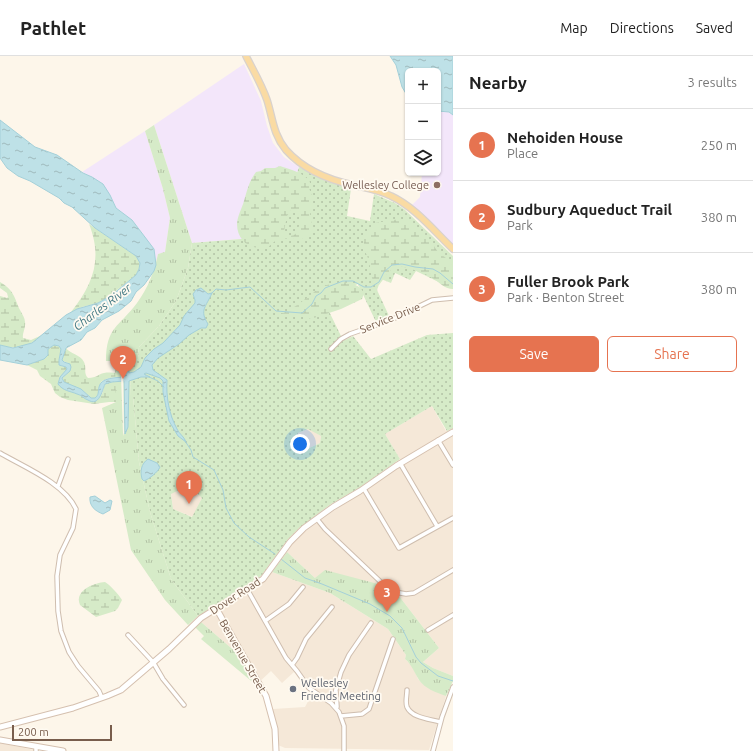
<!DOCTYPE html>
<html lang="en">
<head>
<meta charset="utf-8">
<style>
	:root { --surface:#fff; --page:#f6f6f6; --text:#222; --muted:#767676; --line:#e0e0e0; --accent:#e67350 }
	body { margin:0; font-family:Ubuntu,sans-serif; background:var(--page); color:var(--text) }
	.controls { position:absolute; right:12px; top:12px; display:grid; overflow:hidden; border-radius:6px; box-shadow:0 1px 3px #0004 }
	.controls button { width:36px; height:36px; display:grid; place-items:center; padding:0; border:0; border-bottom:1px solid var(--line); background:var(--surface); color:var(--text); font:20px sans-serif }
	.scale { position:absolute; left:12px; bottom:10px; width:100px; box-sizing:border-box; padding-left:4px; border:2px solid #785d4c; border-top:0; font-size:11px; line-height:14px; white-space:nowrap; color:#785d4c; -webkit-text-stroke:3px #fffaf1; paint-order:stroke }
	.you { position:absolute; left:300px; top:388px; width:14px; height:14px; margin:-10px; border:3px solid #fff; border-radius:50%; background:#1a73e8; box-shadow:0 0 0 6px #1a73e833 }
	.badge { display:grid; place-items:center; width:26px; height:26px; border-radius:50%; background:var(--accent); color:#fff; font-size:13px; font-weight:700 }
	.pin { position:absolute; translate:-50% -33px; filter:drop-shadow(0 1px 2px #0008) }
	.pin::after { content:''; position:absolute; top:21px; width:14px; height:12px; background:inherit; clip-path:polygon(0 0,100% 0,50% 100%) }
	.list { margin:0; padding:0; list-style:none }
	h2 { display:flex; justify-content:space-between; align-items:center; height:52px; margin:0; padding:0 16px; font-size:17px }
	h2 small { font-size:13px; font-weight:400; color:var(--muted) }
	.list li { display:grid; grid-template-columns:26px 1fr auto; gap:12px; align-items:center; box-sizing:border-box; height:72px; padding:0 16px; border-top:1px solid var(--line) }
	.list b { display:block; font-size:15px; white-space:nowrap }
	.list p { margin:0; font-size:13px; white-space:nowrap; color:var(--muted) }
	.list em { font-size:13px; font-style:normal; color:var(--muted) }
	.actions { display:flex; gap:8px; padding:12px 16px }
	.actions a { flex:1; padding:9px 0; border:1px solid var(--accent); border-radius:6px; text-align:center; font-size:14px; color:var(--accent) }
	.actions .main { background:var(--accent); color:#fff }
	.icon { flex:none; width:22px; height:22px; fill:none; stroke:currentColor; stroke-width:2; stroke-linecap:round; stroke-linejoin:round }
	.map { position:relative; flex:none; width:453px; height:695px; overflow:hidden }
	header { display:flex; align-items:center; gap:24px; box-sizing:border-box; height:56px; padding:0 20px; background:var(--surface); border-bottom:1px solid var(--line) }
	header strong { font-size:19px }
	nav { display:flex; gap:22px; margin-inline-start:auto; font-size:14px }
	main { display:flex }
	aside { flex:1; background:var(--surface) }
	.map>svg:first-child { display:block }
	.residential { fill:#f5e8d8 }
	.education { fill:#f3e6fa }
	.grass { fill:url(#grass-dots); fill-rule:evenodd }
	.wetland { fill:url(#wetland-marsh); fill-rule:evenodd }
	.park { fill:url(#park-tufts) }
	.water { fill:url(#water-ripples); stroke:#a4d0d9 }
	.pier { fill:#fdf6ea }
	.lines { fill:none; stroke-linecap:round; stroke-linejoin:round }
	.stream { stroke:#a4d0d9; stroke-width:1 }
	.street-casing { stroke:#cfbeaf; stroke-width:5.5 }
	.secondary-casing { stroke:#d5c0af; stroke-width:7 }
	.primary-casing { stroke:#d9d2cd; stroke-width:8 }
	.street { stroke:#fff; stroke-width:3.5 }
	.secondary { stroke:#fff; stroke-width:5 }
	.primary { stroke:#fadba3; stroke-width:5.5 }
	.education-dot { fill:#8d6e63; stroke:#fffaf1; stroke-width:1.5 }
	.worship-dot { fill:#6b7280; stroke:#fffaf1; stroke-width:1.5 }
	.labels { text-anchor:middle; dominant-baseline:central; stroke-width:3.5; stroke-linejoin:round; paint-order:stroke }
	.education-label { font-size:11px; fill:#785e54; stroke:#fffaf1; text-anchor:end }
	.street-label { font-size:11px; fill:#785d4c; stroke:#fffaf1 }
	.worship-label { font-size:11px; fill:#5b616d; stroke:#fffaf1; text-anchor:start }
	.water-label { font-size:12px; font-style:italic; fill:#437984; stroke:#fffaf1 }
</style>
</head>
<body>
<header>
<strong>Pathlet</strong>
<nav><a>Map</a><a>Directions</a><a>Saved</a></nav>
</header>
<main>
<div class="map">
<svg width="453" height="695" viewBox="0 0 453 695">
	<defs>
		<pattern id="grass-dots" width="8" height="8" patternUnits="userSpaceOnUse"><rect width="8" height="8" fill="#d6ebc8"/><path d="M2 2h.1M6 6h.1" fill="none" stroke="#b2c2a5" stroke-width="1.8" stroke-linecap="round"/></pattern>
		<pattern id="wetland-marsh" width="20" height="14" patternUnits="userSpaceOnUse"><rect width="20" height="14" fill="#d6ebc8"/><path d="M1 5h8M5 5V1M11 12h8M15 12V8" fill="none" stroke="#b2c2a5"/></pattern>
		<pattern id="park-tufts" width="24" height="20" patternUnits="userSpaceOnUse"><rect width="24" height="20" fill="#d6ebc8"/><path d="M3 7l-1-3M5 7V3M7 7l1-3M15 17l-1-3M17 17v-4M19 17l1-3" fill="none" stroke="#b2c2a5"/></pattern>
		<pattern id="water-ripples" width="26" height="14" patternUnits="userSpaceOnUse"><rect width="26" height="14" fill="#bee1e7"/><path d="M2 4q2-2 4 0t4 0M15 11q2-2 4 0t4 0" fill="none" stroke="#9fbabd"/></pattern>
	</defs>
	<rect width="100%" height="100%" fill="#fdf6ea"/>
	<path class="residential" d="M432,350l14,25 7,-3v248l-20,-8 -10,-6 16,-14 -40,-52 -10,-4 -11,-8 -63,-6 -28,-26 8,-13 37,-27 71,-48 -18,-30z
		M308,372l13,8 -1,7 -17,8 -6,-15 1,-3z
		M189,428l13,14 -9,19 -20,-8 -2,-16z
		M272,516l58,21 58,36 18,26 -1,4 8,8 5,12 5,5 23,12 -17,54 -144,-2 -7,-3 -5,-36 32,-2 7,-13 -5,-4 -13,-18 -12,11 -11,-12 -15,14 -18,-31 -37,-32 62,-40z
		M0,687l39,8h-39z"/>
	<path class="education" d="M244,8l17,37 6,25 6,17 11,14 15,10 -22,69 -85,7 -38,-118z
		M438,55l11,1 4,3v130l-41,-40 8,-8 2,-24h16z
		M145,75l18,58 7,29 -5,34 -7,2 -3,13v-15l-15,-22 -8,-10 -16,-12 -6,-13 -6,-7 -1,-4 -11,-7 -10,-5z"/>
	<path class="grass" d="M299,111l25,13 27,9 -4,27 23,5 4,-27 21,9 9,6 49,47v33l-37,-18 -6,9 -15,-7 -4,10 -10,-4 -4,11 13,28 -14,4 -18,-38 -36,13 19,39 4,4 8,-4 18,23 56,-24 26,-2v95l-6,3 -15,-25 -47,28 15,25 -41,29 -28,16 -32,24 -11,11 -27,37 -63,40 -27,-37 -21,-67 -11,-50 -6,-66 -2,1 -1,-37 5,1 3,-2 1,-12 20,-21 17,-25 12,-33 4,-25 85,-7zM308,373l13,7 -1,7 -17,8 -6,-15 1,-3zM189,429l13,13 -10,19 -19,-8 -2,-15z"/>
	<path class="wetland" d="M280,110c9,3 25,7 30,16l-1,6 3,8 -2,21 4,15c-10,12 -22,5 -34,7 -6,1 -9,7 -14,9 -15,2 -29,-7 -29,-24 0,-7 5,-16 7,-23 3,-10 5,-20 12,-29l5,-1 4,-3h10zM292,153l4,1 4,8 -2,14 -4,3 -4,1 -6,-5 3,-15z
		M400,163h5l11,8 4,7 10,6 8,12 12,9 3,10v18c-8,0 -13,-6 -19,-10 -6,-4 -12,-7 -20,-9 -20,-8 -23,-1 -35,15h-4l-3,-7 -3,-17 -4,-10 -2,-15 12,-13z
		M89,168l47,32 4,7 -1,6 -3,6 -29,23 -9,5 -16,4 -11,5c22,-28 32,-53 18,-88z
		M0,226c14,8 14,15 20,28 2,4 5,8 5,12 1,6 -3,11 -2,16l8,2 11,-5c-12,12 -26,15 -42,10v-49l7,2 1,-1 -1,-4 -7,-5z
		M342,226c9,1 26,4 20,17l-21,10 -30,10 -14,-4 -11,2 -8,-2c17,-5 29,-19 42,-27 6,-4 15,-4 22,-6z
		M54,289l7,2v4l-2,6 2,9 6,1c-2,11 -13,6 -5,21l16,6 12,7 12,-7 3,-10 7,-2 9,-1 -5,21h-7l-15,2 -26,-4 -8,-3 -5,-4 -4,-9 -11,-8 -3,-6 -10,-5 17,-6 4,-10z
		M66,292c4,6 14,6 18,14 3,6 -1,11 4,16 9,0 10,-4 16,-5 5,-1 11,0 17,0v4c-7,1 -18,0 -21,7 -2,4 -1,9 -3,13l-4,2 -2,-1 -10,-9 -14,-5 -5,-4 2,-5 6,-4 -2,-8 -5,-2 -1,-1z
		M105,526c4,2 15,14 17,18l-4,8 -3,3 -19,6 -16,-12c-6,-14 13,-22 25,-23z"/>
	<path class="park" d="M154,69l38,118 -4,25 -12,33 -17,25 -20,21 -1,12 -3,2h-5l1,35h2l6,66 11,50 21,67 27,37 -10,9 -23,-25 -34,-50 -29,-142 14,-6 -1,-41h-9c0,-34 13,-34 31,-58 11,-15 17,-31 21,-49l7,-2 5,-34 -7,-29 -18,-58z
		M287,496l28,26 10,-8 53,14 11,8 10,4 40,52 -16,14 10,6 20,8v5l-7,15c-9,-3 -22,-8 -27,-16 -5,-8 -7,-15 -14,-21l1,-4 -18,-26 -58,-36 -58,-21z
		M201,566l37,32 18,31 -55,-46 3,-3 -9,-9z"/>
	<path class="water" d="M390,0h63v59l-4,-3 -11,-1v-40h-30v26l-6,-10 -6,-22z
		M0,64l35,27 22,8 26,18 9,4 11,7 7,11 6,13 16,12 22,29 2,16 -2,6 -10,14 -8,7 -5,9 -12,10 -17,9 -7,8 -8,4 -6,8 -15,8 -4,12 2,2 6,2 1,3 -1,4 -8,7 2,4 17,7 10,9h4c4,-3 3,-6 4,-11 2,-10 17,-9 25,-10v-22l4,8 1,10 5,-1 7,-5 4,-9 9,-9 9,-6 17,-18 4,-9 11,-13v-3l-2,-6 3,-4 5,-2 7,6 4,-1c-6,14 -13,17 -4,31l-2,4h-5l-12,7 -10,9 -21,14 -6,7 1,5 14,10c-1,17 2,34 10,49 2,5 7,7 9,13l-8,-6 -9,-15 -6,-29v-11l-3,-3 -14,-5 -2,1 6,3h-9l-12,4 -1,46 -3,7 -1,-53 -12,1 -7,2c-3,7 -6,23 -17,16 -4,-1 -6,-5 -11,-6 -7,-3 -14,-3 -19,-10l2,-7 7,-8 -1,-2 -7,-2v-5l2,-11 -2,-3 -5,-1 -6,4v6l-4,4 -17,6 -27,-5v-15l13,3 19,-5 34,-28 11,-6 21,-6 14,-8 24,-20 3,-6 1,-6 -4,-7 -41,-28 -23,-21 -8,-4 -5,-5 -29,-17 -12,-5 -11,-8 -7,-10z
		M148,403l9,4 3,4c-2,5 -11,12 -16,14l-2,-2c-2,-8 -1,-15 6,-20z
		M95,440l10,7 5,-3 2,1 -2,9 -7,4c-8,-3 -14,-8 -13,-17z"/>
	<path class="pier" d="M123,297l1,83 -1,-3 -2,-58h1v-20z"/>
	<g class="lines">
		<path class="stream" d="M211,238l5,-5 10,1 24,-3 26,24 26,2 10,-9 4,-8 5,-3 4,-5 18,-7h10l11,6h7l8,-5 5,-10 8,-7 10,-1 13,3 18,2 7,4 13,11
			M149,321l9,4 6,6
			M185,385l6,9 2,7 21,13 9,20 3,18 8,15 15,14 26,17
			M281,503l24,19 17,6 48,20 20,12 12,12 14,29 5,6 17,13 15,5"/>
		<g class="street-casing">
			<path id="street" d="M331,293l10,-10 9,-5 43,-15 39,-19 21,-2
				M438,384l15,25
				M0,397c24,14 64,30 76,56l-3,19 -13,27 -3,21 1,35 3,20 8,21 9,14 21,25 3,7
				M400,407l37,63
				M58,430l10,-27
				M364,433l35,59 54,-30
				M317,463l8,10 60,57 10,6 11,2 8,-1 39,-23
				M247,533l39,69 11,13 12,17 22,15 8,9 5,14v25
				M265,565l24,-17 14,-17
				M428,574l25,-15
				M128,579l25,27 10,17 21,26
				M292,609l5,-7 9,-19 26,-32
				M407,634c0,6 -2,12 0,17 5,11 23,12 33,15
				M336,635l1,16
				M323,641h7l5,-4 6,-21 8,-17 22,-32
				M341,660l21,-2 7,-5 24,-70
				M36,695v-4
				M433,695l9,-34 11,-30"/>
		</g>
		<g class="secondary-casing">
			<path id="secondary" d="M216,552l50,88 9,33 1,22
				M0,671l73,-19 34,-12 14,-6 48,-41 32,-31 62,-39 27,-37 14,-14 29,-21 27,-16 36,-25 57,-34
				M0,684l63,11"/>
		</g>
		<g class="primary-casing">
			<path id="primary" d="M246,0c7,14 16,29 21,44 6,19 6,34 19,50 17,19 43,30 67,35 13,3 26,5 38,11 24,11 43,35 62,53"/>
		</g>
		<use href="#street" class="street"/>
		<use href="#secondary" class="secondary"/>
		<use href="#primary" class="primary"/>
	</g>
	<circle class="education-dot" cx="437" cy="129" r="4"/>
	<circle class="worship-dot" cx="293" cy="633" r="4"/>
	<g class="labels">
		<g class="education-label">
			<text x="429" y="129">Wellesley College</text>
		</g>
		<g class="street-label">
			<text transform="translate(390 262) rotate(-22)">Service Drive</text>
			<text transform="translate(235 540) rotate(-33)">Dover Road</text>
			<text transform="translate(243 600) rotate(60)">Benvenue Street</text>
		</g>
		<g class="worship-label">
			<text x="301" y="627">Wellesley<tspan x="301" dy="13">Friends Meeting</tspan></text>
		</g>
		<g class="water-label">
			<text transform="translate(102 251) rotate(-37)">Charles River</text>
		</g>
	</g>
</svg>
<div class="controls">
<button>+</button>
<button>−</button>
<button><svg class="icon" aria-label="layers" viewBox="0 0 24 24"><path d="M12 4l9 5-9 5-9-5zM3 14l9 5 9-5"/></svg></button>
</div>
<div class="scale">200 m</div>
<div class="you"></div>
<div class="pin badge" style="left:189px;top:448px">1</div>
<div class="pin badge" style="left:123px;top:323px">2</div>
<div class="pin badge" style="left:387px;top:556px">3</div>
</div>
<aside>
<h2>Nearby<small>3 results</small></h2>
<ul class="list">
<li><span class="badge">1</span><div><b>Nehoiden House</b><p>Place</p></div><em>250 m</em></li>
<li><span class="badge">2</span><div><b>Sudbury Aqueduct Trail</b><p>Park</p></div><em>380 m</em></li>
<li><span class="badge">3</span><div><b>Fuller Brook Park</b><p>Park · Benton Street</p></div><em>380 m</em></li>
</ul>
<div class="actions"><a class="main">Save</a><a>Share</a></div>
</aside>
</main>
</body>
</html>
